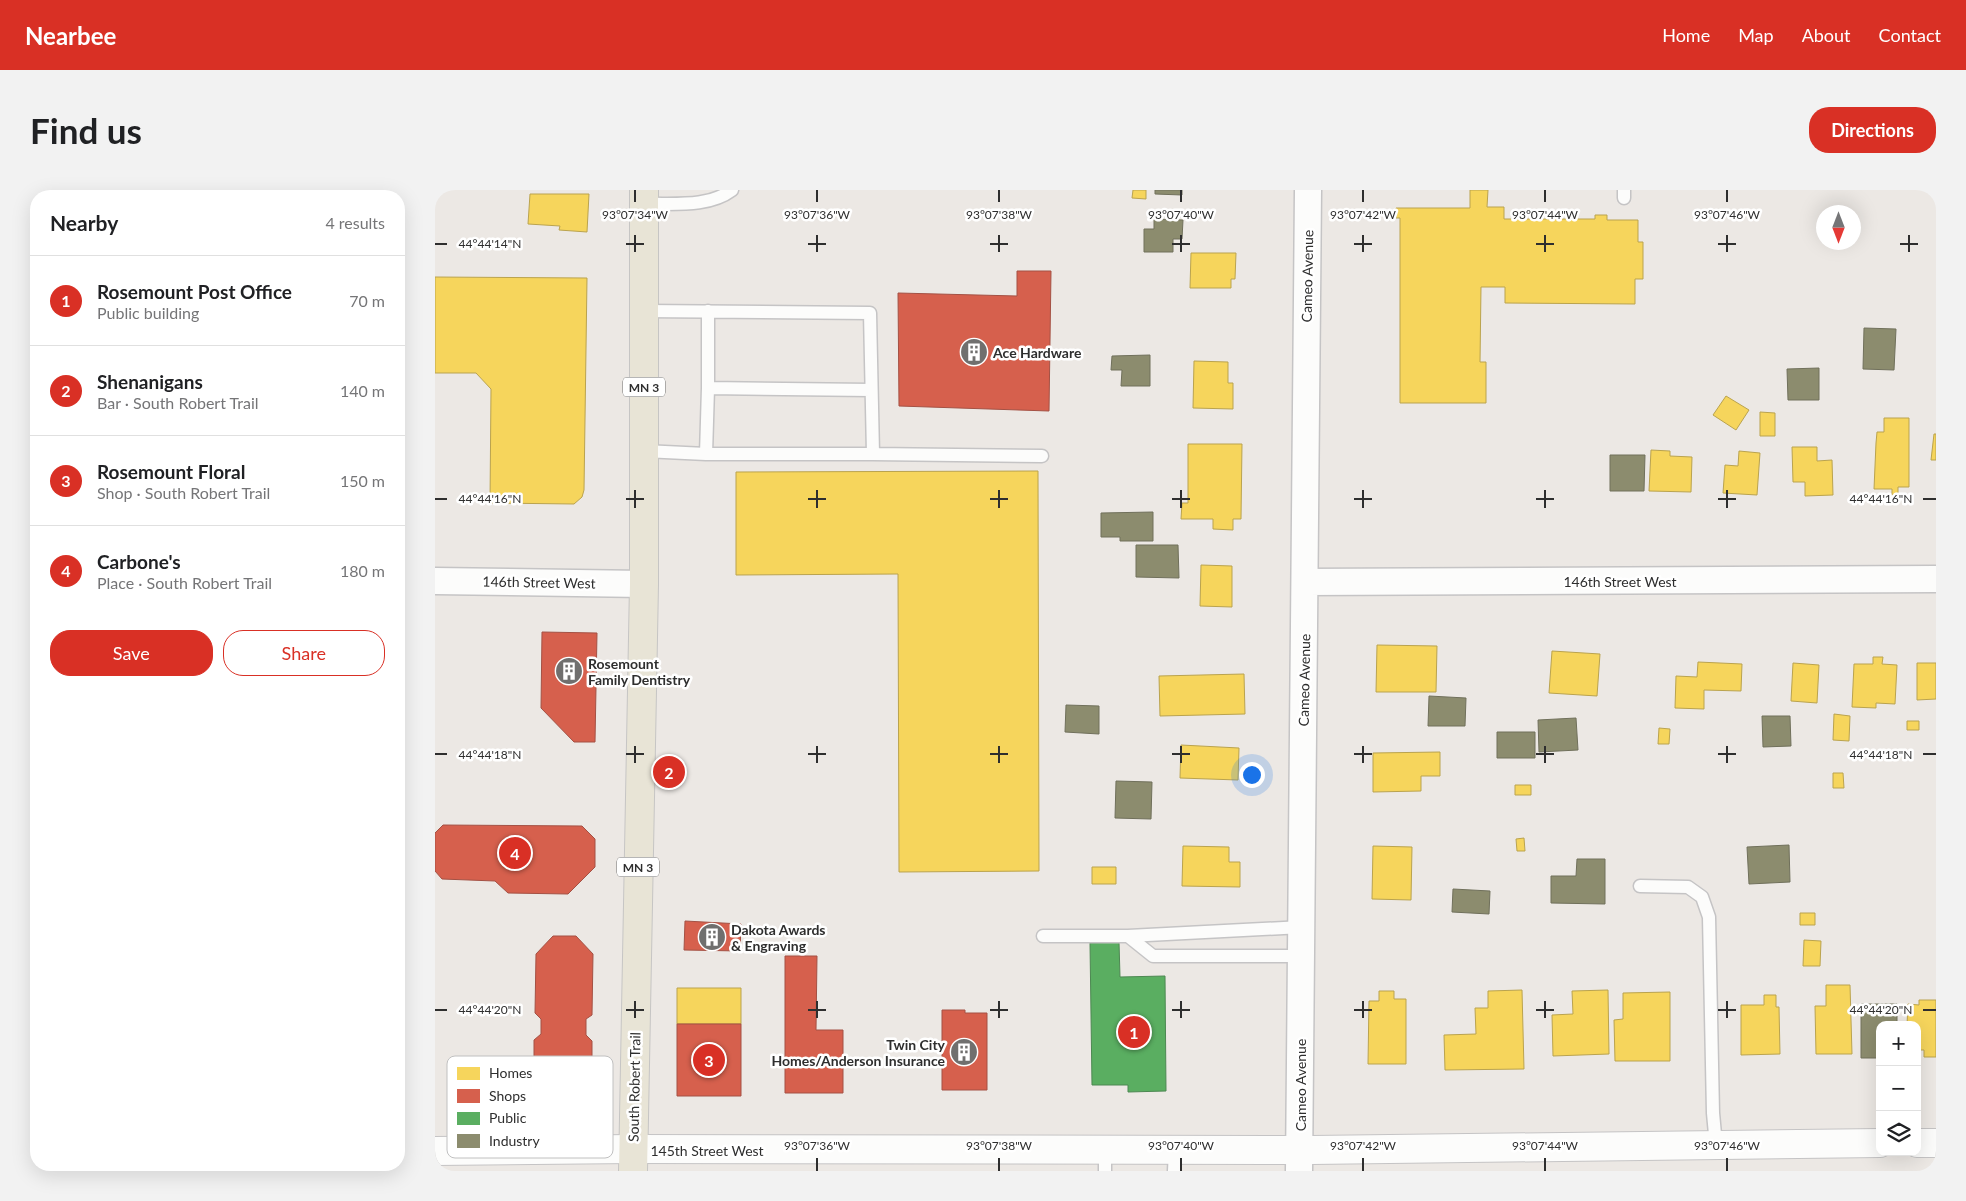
<!DOCTYPE html>
<html lang="en">
<head>
<meta charset="utf-8">
<style>
	:root { --surface:#fff; --page:#f2f2f2; --text:#202124; --muted:#757577; --line:#e0e0e0; --accent:#d93025 }
	body { margin:0; font-family:Lato,sans-serif; background:var(--page); color:var(--text) }
	.controls { position:absolute; right:15px; bottom:15px; display:grid; overflow:hidden; border-radius:10px; box-shadow:0 5px 20px #0002 }
	.controls button { width:45px; height:45px; display:grid; place-items:center; padding:0; border:0; border-bottom:1px solid var(--line); background:var(--surface); color:var(--text); font:25px sans-serif }
	.compass { position:absolute; left:1381px; top:15px; width:45px; height:45px; border-radius:50%; background:var(--surface); box-shadow:0 5px 20px #0002; rotate:180deg }
	.you { position:absolute; left:816px; top:584px; width:18px; height:18px; margin:-12px; border:4px solid #fff; border-radius:50%; background:#1a73e8; box-shadow:0 0 0 8px #1a73e833 }
	.badge { display:grid; place-items:center; width:32px; height:32px; border-radius:50%; background:var(--accent); color:#fff; font-size:16px; font-weight:700 }
	.pin { position:absolute; translate:-50% -50%; border:2px solid #fff; box-shadow:0 1px 5px #0006 }
	.list { margin:0; padding:0; list-style:none }
	h2 { display:flex; justify-content:space-between; align-items:center; height:65px; margin:0; padding:0 20px; font-size:21px }
	h2 small { font-size:16px; font-weight:400; color:var(--muted) }
	.list li { display:grid; grid-template-columns:32px 1fr auto; gap:15px; align-items:center; box-sizing:border-box; height:90px; padding:0 20px; border-top:1px solid var(--line) }
	.list b { display:block; font-size:19px; white-space:nowrap }
	.list p { margin:0; font-size:16px; white-space:nowrap; color:var(--muted) }
	.list em { font-size:16px; font-style:normal; color:var(--muted) }
	.actions { display:flex; gap:10px; padding:15px 20px }
	.actions a { flex:1; padding:11px 0; border:1px solid var(--accent); border-radius:20px; text-align:center; font-size:18px; color:var(--accent) }
	.actions .main { background:var(--accent); color:#fff }
	.icon { flex:none; width:28px; height:28px; fill:none; stroke:currentColor; stroke-width:2; stroke-linecap:round; stroke-linejoin:round }
	.map { position:relative; flex:none; width:1501px; height:981px; overflow:hidden; border-radius:20px }
	header { display:flex; align-items:center; gap:30px; box-sizing:border-box; height:70px; padding:0 25px; background:var(--accent); color:#fff }
	header strong { font-size:24px }
	nav { display:flex; gap:28px; margin-inline-start:auto; font-size:18px }
	.intro { display:flex; align-items:center; justify-content:space-between; box-sizing:border-box; height:120px; padding:0 30px }
	h1 { margin:0; font-size:35px }
	.button { padding:12px 22px; border-radius:20px; background:var(--accent); color:#fff; font-size:18px; font-weight:700 }
	main { display:flex; gap:30px; padding:0 30px }
	aside { flex:1; background:var(--surface); border-radius:20px; box-shadow:0 5px 20px #0002 }
	.map>svg:first-child { display:block }
	.homes { fill:#f6d55c; stroke:#baa34e }
	.shops { fill:#d6604d; stroke:#a45144 }
	.public { fill:#5aae61; stroke:#4d8852 }
	.industry { fill:#8c8c6e; stroke:#70705b }
	.lines { fill:none; stroke-linecap:round; stroke-linejoin:round }
	.lane-casing { stroke:#c5c4c5; stroke-width:15 }
	.street-casing { stroke:#c5c4c5; stroke-width:29 }
	.secondary-casing { stroke:#c5c4c5; stroke-width:30 }
	.primary-casing { stroke:#c6c5c4; stroke-width:30 }
	.lane { stroke:#fcfcfb; stroke-width:12 }
	.street { stroke:#fcfcfb; stroke-width:26 }
	.secondary { stroke:#fcfcfb; stroke-width:28 }
	.primary { stroke:#e8e4d6; stroke-width:28 }
	.ticks { fill:none; stroke:#2e2e2e; stroke-width:2 }
	.labels { text-anchor:middle; dominant-baseline:central; stroke-width:5; stroke-linejoin:round; paint-order:stroke }
	.shield { fill:#fff; stroke:#6d6d6d; stroke-width:1 }
	.shield-label { font-size:12px; font-weight:bold; fill:#2e2e2e }
	.street-label { font-size:14px; fill:#2e2e2e; stroke:#fff }
	.poi-label { font-size:14px; font-weight:bold; fill:#2e2e2e; stroke:#fff; text-anchor:start }
	.key { fill:#fff; stroke:#c0c0c0; stroke-width:1 }
	.key-label { font-size:14px; fill:#2e2e2e }
	.ticks-label { font-size:12px; text-anchor:middle; fill:#2e2e2e; stroke:#fff; stroke-width:5; stroke-linejoin:round; paint-order:stroke }
</style>
</head>
<body>
<header>
<strong>Nearbee</strong>
<nav><a>Home</a><a>Map</a><a>About</a><a>Contact</a></nav>
</header>
<div class="intro"><h1>Find us</h1><a class="button">Directions</a></div>
<main>
<aside>
<h2>Nearby<small>4 results</small></h2>
<ul class="list">
<li><span class="badge">1</span><div><b>Rosemount Post Office</b><p>Public building</p></div><em>70 m</em></li>
<li><span class="badge">2</span><div><b>Shenanigans</b><p>Bar · South Robert Trail</p></div><em>140 m</em></li>
<li><span class="badge">3</span><div><b>Rosemount Floral</b><p>Shop · South Robert Trail</p></div><em>150 m</em></li>
<li><span class="badge">4</span><div><b>Carbone's</b><p>Place · South Robert Trail</p></div><em>180 m</em></li>
</ul>
<div class="actions"><a class="main">Save</a><a>Share</a></div>
</aside>
<div class="map">
<svg width="1501" height="981" viewBox="0 0 1501 981">
	<rect width="100%" height="100%" fill="#ece8e4"/>
	<path class="homes" d="M698,0h13v9l-14,-1z
		M1035,0h18l-1,17h17v12h91v-4h12v5h31v22h5v37h-8v25l-130,-1v-16h-24l-1,75h6v41h-86v-185h-4v-10h74z
		M95,4h59l-2,38 -28,-2 1,-4 -32,-2z
		M756,63h45l-1,26h-4v9h-41z
		M0,87l152,1 -3,212 -2,7 -8,7 -84,-1 1,-114 -15,-16h-41z
		M759,171l34,1v21h5v26l-40,-1z
		M1291,206l23,14 -13,20 -23,-15z
		M1325,222l15,1v23h-15z
		M1449,228h25v69h-11v8h-6v-6h-18l2,-46 1,-11h7z
		M1499,244h2v26h-5z
		M753,254h54l-1,75h-8v11l-20,-1v-10h-32l1,-16h6z
		M1357,257h25v14l15,-1 1,35 -28,1v-14h-12z
		M1216,260l19,1v5l22,1 -1,35 -42,-1z
		M1304,261l21,2 -3,42 -34,-2 2,-28 13,1z
		M603,281l1,400 -140,1 -1,-298 -162,1v-103z
		M766,375l31,1v41l-32,-1z
		M942,455l60,1 -1,46h-60z
		M1117,461l48,3 -3,42 -48,-3z
		M1438,467h10l-1,7 15,1 -2,39 -19,-1v5l-24,-1 2,-43h19z
		M1263,472l44,2 -1,27 -37,-1v19l-29,-1 1,-32 21,1z
		M1358,473l26,2 -2,38 -26,-2z
		M1482,473h19v36l-19,1z
		M809,484l1,40 -85,2 -1,-40z
		M1399,524l16,2 -1,25 -16,-1z
		M1472,531h12v9h-12z
		M1224,538l11,1 -1,15h-11z
		M746,555l58,3 -1,32 -58,-2z
		M1005,562v24h-19v15l-48,1v-39z
		M1398,583h10l1,15h-11z
		M1080,595h16v10h-16z
		M1089,648l1,13h-8l-1,-12z
		M748,656l46,1v15h11v25l-58,-1z
		M938,656l39,1 -1,53 -39,-1z
		M657,677h24v17h-24z
		M1365,723h15v12h-15z
		M1369,750l17,1 -1,25h-17z
		M1391,795h24l2,69h-36l-1,-48h11z
		M242,798h64v36h-64z
		M1087,800l2,79 -79,1 -1,-35 32,-1 -1,-26h13v-17z
		M1173,800l1,64 -56,2 -1,-41 21,-1 -1,-23z
		M944,801h15v8h12v65h-38l1,-63h10z
		M1235,802v69h-55l-1,-41 9,-1v-26z
		M1329,805h12v12h3l1,47 -39,1v-50h23z
		M1484,810h17v57h-12v-7h-7v-25h-10l1,-21 11,1z"/>
	<path class="shops" d="M582,81h34l-2,140 -150,-5 -1,-113 119,3z
		M107,442l55,1 -2,109h-21l-33,-34z
		M8,635l139,1 13,13v28l-27,27 -60,-1 -13,-12 -53,-2 -7,-8v-38z
		M250,731l56,3 -1,27 -56,-1z
		M118,746h23l17,18 -1,61 -6,4v16l6,6v39l-23,23h-35v-63l7,-6v-15l-6,-6 1,-59z
		M350,766h32l-1,74h27v63h-58z
		M507,820h23v3h22v77h-45z
		M242,834h64v72h-64z"/>
	<path class="public" d="M684,752l1,35 45,-1 1,115 -38,1v-7h-36l-2,-142z"/>
	<path class="industry" d="M720,0h27v5l-27,-1z
		M719,29l29,1 -1,19h-9v13h-29v-23h10z
		M1429,138l32,1 -2,41 -31,-1z
		M715,165v31h-29l1,-16h-11l1,-14z
		M1384,178v32h-31l-1,-31z
		M1175,265h35l-1,36h-34z
		M718,322v29h-33v-4h-19v-24z
		M701,355h42l1,33 -43,-1z
		M994,506l37,2 -1,28h-37z
		M631,515l33,1v28l-34,-2z
		M1327,526h28l1,30 -28,1z
		M1141,528l2,32 -39,2 -1,-32z
		M1062,542h38v26h-38z
		M681,591l36,1 -1,37 -36,-1z
		M1354,655l1,37 -41,2 -2,-37z
		M1142,669h28v45l-54,-1v-27h25z
		M1018,699l37,2 -1,23 -37,-2z
		M1426,814h36v21h-17v33h-19z"/>
	<g class="lines">
		<g class="lane-casing">
			<path id="lane" d="M1189,0v8
				M209,14c28,-1 64,4 88,-14
				M209,121l226,2 3,141h-167l-62,-3
				M273,121v77l163,2
				M271,264l2,-66
				M438,264l169,2
				M1205,696l48,1 14,10 7,20 4,196 3,32
				M608,746h85l174,-9
				M693,746l25,20h148
				M670,981v-21
				M739,981l1,-21"/>
		</g>
		<g class="street-casing">
			<path id="street" d="M0,391l209,3
				M870,392l631,-3
				M864,981l9,-981"/>
		</g>
		<g class="secondary-casing">
			<path id="secondary" d="M1482,953h19
				M0,961l198,-2 679,1 568,-7"/>
		</g>
		<g class="primary-casing">
			<path id="primary" d="M198,981l11,-587v-394"/>
		</g>
		<use href="#lane" class="lane"/>
		<use href="#street" class="street"/>
		<use href="#secondary" class="secondary"/>
		<use href="#primary" class="primary"/>
	</g>
	<path class="ticks" d="M200,0v12M382,0v12M564,0v12M746,0v12M928,0v12M1110,0v12M1292,0v12M200,45v17M382,45v17M564,45v17M746,45v17M928,45v17M1110,45v17M1292,45v17M1474,45v17M0,54h12M191,54h18M373,54h18M555,54h18M737,54h18M919,54h18M1101,54h18M1283,54h18M1465,54h18M200,300v18M382,300v18M564,300v18M746,300v18M928,300v18M1110,300v18M1292,300v18M0,309h12M191,309h18M373,309h18M555,309h18M737,309h18M919,309h18M1101,309h18M1283,309h18M1488,309h13M200,556v17M382,556v17M564,556v17M746,556v17M928,556v17M1110,556v17M1292,556v17M0,564h12M191,564h18M373,564h18M555,564h18M737,564h18M919,564h18M1101,564h18M1283,564h18M1488,564h13M200,811v17M382,811v17M564,811v17M746,811v17M928,811v17M1110,811v17M1292,811v17M0,820h12M191,820h18M373,820h18M555,820h18M737,820h18M919,820h18M1101,820h18M1283,820h18M1488,820h13M382,968v13M564,968v13M746,968v13M928,968v13M1110,968v13M1292,968v13"/>
	<defs>
		<g id="building-disc" transform="scale(1.4375)"><circle r="9.5" fill="#706f6e" stroke="#fff"/><path d="M-4-6H4V6H1V3H-1V6H-4ZM-2.5-4.3h1.7v1.8h-1.7ZM.8-4.3h1.7v1.8H.8ZM-2.5-1h1.7V.8h-1.7ZM.8-1h1.7V.8H.8Z" fill="#fff"/></g>
	</defs>
	<g fill-rule="evenodd">
		<use href="#building-disc" x="539" y="162"/>
		<use href="#building-disc" x="134" y="481"/>
		<use href="#building-disc" x="277" y="747"/>
		<use href="#building-disc" x="529" y="862"/>
	</g>
	<g class="labels">
		<g class="shield">
			<rect x="188" y="187.5" width="42" height="19" rx="4"/>
			<rect x="182" y="667.5" width="42" height="19" rx="4"/>
		</g>
		<g class="shield-label">
			<text x="209" y="197">MN 3</text>
			<text x="203" y="677">MN 3</text>
		</g>
		<g class="street-label">
			<text transform="translate(872 86) rotate(-89)">Cameo Avenue</text>
			<text x="1185" y="391">146th Street West</text>
			<text transform="translate(104 392) rotate(1)">146th Street West</text>
			<text transform="translate(869 490) rotate(-89)">Cameo Avenue</text>
			<text transform="translate(865 895) rotate(-90)">Cameo Avenue</text>
			<text transform="translate(199 897) rotate(-89)">South Robert Trail</text>
			<text x="272" y="960">145th Street West</text>
		</g>
		<g class="poi-label">
			<text x="558" y="162">Ace Hardware</text>
			<text x="153" y="473">Rosemount<tspan x="153" dy="16">Family Dentistry</tspan></text>
			<text x="296" y="739">Dakota Awards<tspan x="296" dy="16">&amp; Engraving</tspan></text>
			<text x="510" y="854" text-anchor="end">Twin City<tspan x="510" dy="16">Homes/Anderson Insurance</tspan></text>
		</g>
	</g>
	<rect x="12" y="866" width="166" height="102" rx="8" class="key"/>
	<rect x="22" y="877" width="23" height="13" fill="#f6d55c"/>
	<rect x="22" y="899" width="23" height="14" fill="#d6604d"/>
	<rect x="22" y="922" width="23" height="13" fill="#5aae61"/>
	<rect x="22" y="944" width="23" height="14" fill="#8c8c6e"/>
	<g class="key-label">
		<text x="54" y="888">Homes</text>
		<text x="54" y="911">Shops</text>
		<text x="54" y="933">Public</text>
		<text x="54" y="956">Industry</text>
	</g>
	<g class="ticks-label">
		<text x="200" y="29">93°07'34"W</text>
		<text x="382" y="29">93°07'36"W</text>
		<text x="564" y="29">93°07'38"W</text>
		<text x="746" y="29">93°07'40"W</text>
		<text x="928" y="29">93°07'42"W</text>
		<text x="1110" y="29">93°07'44"W</text>
		<text x="1292" y="29">93°07'46"W</text>
		<text x="55" y="58">44°44'14"N</text>
		<text x="1446" y="313">44°44'16"N</text>
		<text x="55" y="313">44°44'16"N</text>
		<text x="1446" y="569">44°44'18"N</text>
		<text x="55" y="569">44°44'18"N</text>
		<text x="1446" y="824">44°44'20"N</text>
		<text x="55" y="824">44°44'20"N</text>
		<text x="382" y="960">93°07'36"W</text>
		<text x="564" y="960">93°07'38"W</text>
		<text x="746" y="960">93°07'40"W</text>
		<text x="928" y="960">93°07'42"W</text>
		<text x="1110" y="960">93°07'44"W</text>
		<text x="1292" y="960">93°07'46"W</text>
	</g>
</svg>
<div class="controls">
<button>+</button>
<button>−</button>
<button><svg class="icon" aria-label="layers" viewBox="0 0 24 24"><path d="M12 4l9 5-9 5-9-5zM3 14l9 5 9-5"/></svg></button>
</div>
<svg class="compass" viewBox="-18 -18 36 36"><path d="M0-13l5 13h-10z" fill="#e53935"/><path d="M0 13l5-13h-10z" fill="#757577"/></svg>
<div class="you"></div>
<div class="pin badge" style="left:699px;top:842px">1</div>
<div class="pin badge" style="left:234px;top:582px">2</div>
<div class="pin badge" style="left:274px;top:870px">3</div>
<div class="pin badge" style="left:80px;top:663px">4</div>
</div>
</main>
</body>
</html>
